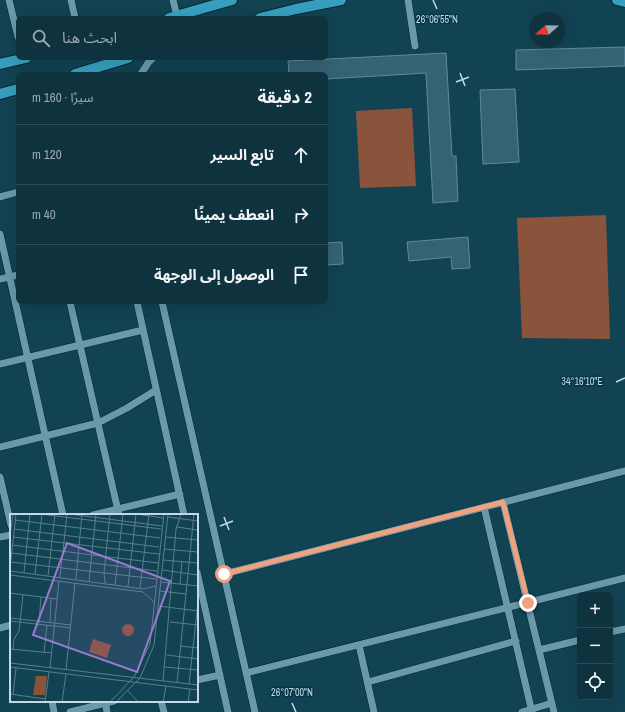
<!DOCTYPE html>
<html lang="ar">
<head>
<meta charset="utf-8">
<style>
	:root { --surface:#0e323e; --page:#1c3e49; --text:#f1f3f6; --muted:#9baab0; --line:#2e4d58 }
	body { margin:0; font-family:"Archivo Narrow","Noto Sans Arabic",sans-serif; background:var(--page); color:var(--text); direction:rtl }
	.controls { position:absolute; right:12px; bottom:12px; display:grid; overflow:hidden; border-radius:6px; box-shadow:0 4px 16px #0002 }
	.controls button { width:36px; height:36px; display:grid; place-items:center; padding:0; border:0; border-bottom:1px solid var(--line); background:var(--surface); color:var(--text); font:20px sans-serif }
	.compass { position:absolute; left:529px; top:12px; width:36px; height:36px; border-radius:50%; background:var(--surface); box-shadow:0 4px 16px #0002; rotate:250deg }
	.stop { position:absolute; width:12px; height:12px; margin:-9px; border:3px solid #f1a17d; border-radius:50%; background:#fff }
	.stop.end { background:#f1a17d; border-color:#fff; box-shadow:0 1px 4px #0008 }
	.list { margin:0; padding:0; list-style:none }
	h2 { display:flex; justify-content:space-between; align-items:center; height:52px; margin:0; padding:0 16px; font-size:17px }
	h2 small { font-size:13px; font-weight:400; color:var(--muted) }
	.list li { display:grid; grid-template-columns:26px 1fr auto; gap:12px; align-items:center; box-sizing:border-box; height:60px; padding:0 16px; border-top:1px solid var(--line) }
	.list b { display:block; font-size:15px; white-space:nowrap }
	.list em { font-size:13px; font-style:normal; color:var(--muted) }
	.icon { flex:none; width:22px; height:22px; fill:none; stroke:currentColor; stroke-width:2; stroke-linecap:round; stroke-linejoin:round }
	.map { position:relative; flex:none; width:625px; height:712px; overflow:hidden; direction:ltr }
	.search { position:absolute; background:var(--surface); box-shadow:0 4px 16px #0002; left:16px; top:16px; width:312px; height:44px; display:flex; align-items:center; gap:10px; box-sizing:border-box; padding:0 14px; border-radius:6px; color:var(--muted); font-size:15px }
	.panel { position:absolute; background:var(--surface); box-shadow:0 4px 16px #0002; left:16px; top:72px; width:312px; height:232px; border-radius:6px; direction:rtl }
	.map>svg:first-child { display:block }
	.green { fill:#8a533b }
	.building { fill:#356374; stroke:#5d8b9e }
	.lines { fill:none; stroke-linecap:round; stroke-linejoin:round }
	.minor-casing { stroke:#032834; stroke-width:8 }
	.major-casing { stroke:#032834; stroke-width:12 }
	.minor { stroke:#6a99ab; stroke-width:7 }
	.major { stroke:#379fbe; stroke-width:10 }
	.route { stroke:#f1a17d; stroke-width:5 }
	.ticks { fill:none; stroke:#c3dae4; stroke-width:1.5 }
	.inset-road { fill:none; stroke:#597f8d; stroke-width:1 }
	.view { fill:#9b7ad0; fill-opacity:0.15; stroke:#9b7ad0; stroke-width:2 }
	.inset-edge { fill:none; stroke:#c3dae4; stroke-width:2 }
	.ticks-label { font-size:10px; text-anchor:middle; fill:#c3dae4; stroke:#043848; stroke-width:3; stroke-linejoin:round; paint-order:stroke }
</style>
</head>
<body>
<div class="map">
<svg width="625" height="712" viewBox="0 0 625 712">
	<rect width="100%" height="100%" fill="#124353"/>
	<path class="green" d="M412,108l4,78 -56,2 -4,-77z
		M606,215l4,124 -88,-1 -5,-120z"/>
	<path class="building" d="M625,47v19l-109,4v-20z
		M446,53l6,103h4l2,45 -25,2 -7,-130 -100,6v-5h-37l-1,-13z
		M515,89l4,73 -36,2 -3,-74z
		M468,237l2,31 -18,1 -1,-12 -42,4 -2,-19z
		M342,242l1,22 -17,1v-22z"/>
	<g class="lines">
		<g class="minor-casing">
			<path id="minor" d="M9,0l9,37
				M71,0l4,18
				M173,0l4,16
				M408,0l7,46
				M141,74l7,-11 5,-5
				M0,197l18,-5
				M0,234l63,281
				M0,279l18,-4
				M70,302l49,213
				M137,302l47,213
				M162,302l93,410
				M0,364l143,-34
				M0,447l98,-24 29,-15 29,-18
				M0,477l11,48
				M503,502l51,210
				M484,507l48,205
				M93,515l87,-21
				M0,537l11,-2
				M197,572l31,140
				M224,574l401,-103
				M0,628l11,-3
				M610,632l15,-3
				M359,645l15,67
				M539,650l41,-10
				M246,673l379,-95
				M197,680l23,-5
				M368,682l148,-41
				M52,701l2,11
				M105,701l2,11
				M161,701l3,11
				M70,712l44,-11
				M522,712l30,-9"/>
		</g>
		<g class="major-casing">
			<path id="major" d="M617,0l8,2
				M169,18l63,-18
				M260,18l36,-9 45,-9
				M0,64l26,-6
				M75,74l53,-16
				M0,94l18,-5"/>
		</g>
		<use href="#minor" class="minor"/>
		<use href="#major" class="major"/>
	</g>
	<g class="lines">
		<path class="route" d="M224,574l279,-72 25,101"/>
	</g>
	<path class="ticks" d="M433,0l4,9M460,73l5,13M456,82l13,-5M616,382l9,-4M224,517l5,13M220,526l13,-5M292,703l4,9"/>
	<g transform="translate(10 514)">
		<rect width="188" height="188" fill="#124353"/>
		<path d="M112 116a6 6 0 1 1 12 0a6 6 0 1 1-12 0ZM83,125l18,6 -4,13 -18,-6zM26,162h11l-2,19h-12z" fill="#8a533b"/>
		<path class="inset-road" d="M30,0l121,15M59,0l93,12M126,0l27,4M158,3l30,4M5,6l145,18M167,13l21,3M4,15l145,18M0,22l3,-22M3,23l146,17M155,23l33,3M2,31l146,18M154,35l34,3M1,39l146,18M153,46l35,3M1,48l145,17M0,54l6,-54M152,56l36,5M0,57l133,18 13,-3M14,59l6,-59M25,60l7,-60M0,61l133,17 11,10M38,62l7,-62M50,63l7,-63M66,65l6,-65M79,67l7,-67M151,68l37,4M95,69l-1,-10 6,-59M170,70l2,-23M105,71l8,-71M118,72l8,-72M130,74l9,-74M150,77l26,3M0,79l47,6M149,92l39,5M0,104l61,7M0,107l61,7M40,108l1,-23M160,108l28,3M29,109l2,-26M170,132l18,2M0,135l42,4M3,136l1,-11 5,-8 4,-36M34,139l3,-28M157,141l31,4M0,149l188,22M0,153l188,23M155,153l33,3M40,154l9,-87M56,156l9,-87M153,167l13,-152 5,-15M167,169l17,-169M179,170l9,-82M118,177l10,11M0,180l35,5M3,181l3,-27M35,188l4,-30M52,188l4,-28M100,188l24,-25 16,-33 14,-130M106,188l24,-24 14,-33 14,-131M153,188l3,-16M178,188l2,-13"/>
		<path class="view" d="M57,29l103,38 -33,91 -104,-37z"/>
		<rect width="188" height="188" class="inset-edge"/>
	</g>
	<g class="ticks-label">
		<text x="437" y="23">26°06'55"N</text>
		<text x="582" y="385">34°16'10"E</text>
		<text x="292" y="696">26°07'00"N</text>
	</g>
</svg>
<div class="controls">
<button>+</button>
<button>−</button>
<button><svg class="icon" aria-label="locate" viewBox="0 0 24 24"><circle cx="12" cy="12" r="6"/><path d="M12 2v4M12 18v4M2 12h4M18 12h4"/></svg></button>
</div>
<svg class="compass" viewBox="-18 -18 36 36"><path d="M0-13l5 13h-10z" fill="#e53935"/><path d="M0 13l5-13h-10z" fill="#9baab0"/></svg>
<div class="stop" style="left:224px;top:574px"></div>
<div class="stop end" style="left:528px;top:603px"></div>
<div class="search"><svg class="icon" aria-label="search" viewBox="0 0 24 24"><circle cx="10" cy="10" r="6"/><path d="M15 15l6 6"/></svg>ابحث هنا</div>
<section class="panel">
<h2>2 دقيقة<small>سيرًا · 160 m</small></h2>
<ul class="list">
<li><svg class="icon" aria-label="ahead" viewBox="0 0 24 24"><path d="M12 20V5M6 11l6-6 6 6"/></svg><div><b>تابع السير</b></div><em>120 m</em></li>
<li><svg class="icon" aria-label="right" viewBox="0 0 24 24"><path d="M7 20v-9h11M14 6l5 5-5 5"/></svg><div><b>انعطف يمينًا</b></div><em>40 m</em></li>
<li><svg class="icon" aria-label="arrive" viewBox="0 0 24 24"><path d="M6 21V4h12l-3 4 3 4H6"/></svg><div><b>الوصول إلى الوجهة</b></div></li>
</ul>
</section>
</div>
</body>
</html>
